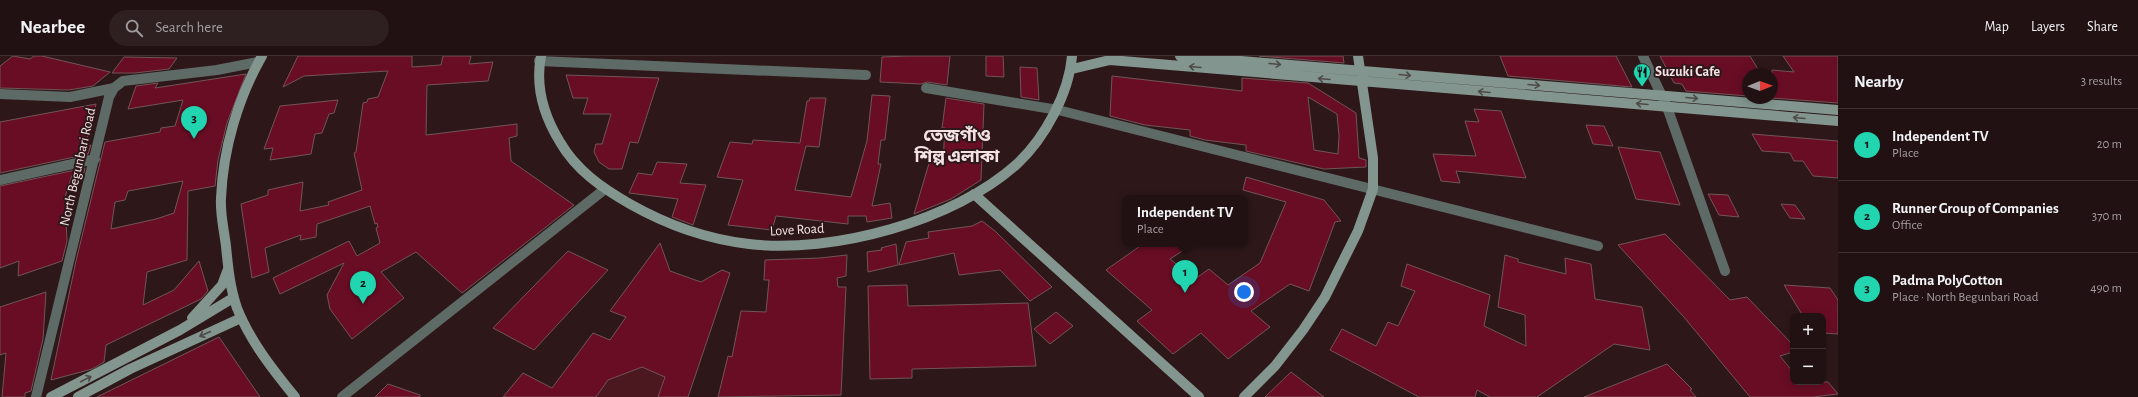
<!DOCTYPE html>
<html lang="en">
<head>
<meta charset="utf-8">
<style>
	:root { --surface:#221113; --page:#2e1f21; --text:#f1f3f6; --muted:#a29da0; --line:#3f3133; --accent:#20d5b0 }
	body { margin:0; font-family:"Alegreya Sans","Noto Sans Bengali",sans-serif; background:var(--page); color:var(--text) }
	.controls { position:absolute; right:12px; bottom:12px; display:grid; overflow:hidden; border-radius:8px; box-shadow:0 2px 10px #0003 }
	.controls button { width:36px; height:36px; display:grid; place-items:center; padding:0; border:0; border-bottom:1px solid var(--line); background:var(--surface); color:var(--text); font:20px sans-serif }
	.compass { position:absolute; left:1742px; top:12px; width:36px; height:36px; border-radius:50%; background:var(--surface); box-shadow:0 2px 10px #0003; rotate:89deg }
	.you { position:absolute; left:1244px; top:236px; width:14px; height:14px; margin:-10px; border:3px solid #fff; border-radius:50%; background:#1a73e8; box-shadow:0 0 0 6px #1a73e833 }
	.badge { display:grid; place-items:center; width:26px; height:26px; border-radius:50%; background:var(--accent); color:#111; font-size:13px; font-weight:700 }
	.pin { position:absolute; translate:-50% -33px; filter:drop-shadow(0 1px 2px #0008) }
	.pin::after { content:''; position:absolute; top:21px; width:14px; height:12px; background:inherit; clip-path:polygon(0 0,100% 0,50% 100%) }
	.popup { position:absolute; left:1122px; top:139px; width:126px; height:52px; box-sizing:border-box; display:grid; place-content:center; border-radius:8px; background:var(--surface); filter:drop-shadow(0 1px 3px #0005); font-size:13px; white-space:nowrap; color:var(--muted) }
	.popup b { font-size:15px; color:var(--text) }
	.popup::after { content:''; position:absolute; left:50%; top:100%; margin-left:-8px; border:8px solid transparent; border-top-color:var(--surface) }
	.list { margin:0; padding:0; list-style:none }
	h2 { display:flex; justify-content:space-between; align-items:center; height:52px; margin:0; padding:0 16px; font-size:17px }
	h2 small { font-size:13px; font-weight:400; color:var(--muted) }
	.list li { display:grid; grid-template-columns:26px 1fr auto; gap:12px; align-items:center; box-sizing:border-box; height:72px; padding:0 16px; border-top:1px solid var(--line) }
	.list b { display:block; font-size:15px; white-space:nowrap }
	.list p { margin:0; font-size:13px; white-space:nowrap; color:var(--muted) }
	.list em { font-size:13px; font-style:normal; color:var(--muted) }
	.icon { flex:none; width:22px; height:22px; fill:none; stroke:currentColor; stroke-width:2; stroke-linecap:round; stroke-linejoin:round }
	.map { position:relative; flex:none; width:1838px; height:341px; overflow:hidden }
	header { display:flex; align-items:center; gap:24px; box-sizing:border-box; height:56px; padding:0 20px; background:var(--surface); border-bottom:1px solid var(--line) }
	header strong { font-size:19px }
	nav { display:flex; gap:22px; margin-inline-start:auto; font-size:14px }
	.search { width:280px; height:36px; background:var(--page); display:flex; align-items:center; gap:10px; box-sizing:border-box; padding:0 14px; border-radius:22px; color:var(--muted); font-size:15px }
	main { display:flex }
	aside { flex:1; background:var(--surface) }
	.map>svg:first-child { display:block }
	.green { fill:#4c1820 }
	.building { fill:#690d24; stroke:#715557; fill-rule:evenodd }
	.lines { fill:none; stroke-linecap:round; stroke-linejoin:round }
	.street { stroke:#5e6a66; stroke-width:10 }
	.secondary { stroke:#82968f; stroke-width:10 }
	.oneway { stroke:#4f4a48 }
	.labels { text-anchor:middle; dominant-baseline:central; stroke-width:4; stroke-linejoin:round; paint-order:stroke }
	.poi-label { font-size:14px; font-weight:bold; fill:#f3e3e4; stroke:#2d1719; text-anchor:start }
	.street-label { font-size:14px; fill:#f3e3e4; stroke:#2d1719 }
	.district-label { font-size:18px; font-weight:bold; fill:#f3e3e4; stroke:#2d1719 }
</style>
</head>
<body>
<header>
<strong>Nearbee</strong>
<div class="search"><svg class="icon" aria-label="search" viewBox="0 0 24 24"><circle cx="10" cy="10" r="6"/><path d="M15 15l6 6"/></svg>Search here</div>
<nav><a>Map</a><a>Layers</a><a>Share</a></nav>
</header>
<main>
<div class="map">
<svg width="1838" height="341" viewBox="0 0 1838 341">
	<rect width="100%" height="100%" fill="#2d1719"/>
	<path class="green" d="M642,311l23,10 -7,20h-62l12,-17z"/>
	<path class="building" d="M13,0l17,3 4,-3h8l68,16 -17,14 -24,4 -69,-2v-22z
		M298,0h114v11l29,-2 2,-9h28l-2,8 24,-2 -5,19 -61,4 -1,50 91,-11v12l-8,2 2,23 63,44 -112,88 -46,-41 -35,20 23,26 -52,41 -22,-30 -3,-14 17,-32 -64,31 -7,-16 76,-37 8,15 23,-13 -4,-15 2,-1 -1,-4 -2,1 -5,-18 -53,18 -1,13 -16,3 1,-5 -36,13 4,24 -17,6 -11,-74 27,-9v-5l35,-8 -3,29 29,-6 -1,-3 34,-12 -8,-37 2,-1 7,-49 4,-1 1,-3 10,-2 10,-26 -84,5 -21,11z
		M907,0h43l-3,29 -20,-3 -6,2 -41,-2 2,-25z
		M986,0h17l1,21 -18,-1z
		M1259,0h84l1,7z
		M1500,0h116l16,31 -124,-11z
		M1660,0h90l11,18h-13v22l-62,-5 -4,-7 -8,-1z
		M1783,0h55v47l-66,-5v-28l22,2z
		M124,1l53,1 -8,11 -34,4h-23z
		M1020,11l17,1 2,32 -18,-3z
		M246,18l-19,49 -9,37 -3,26 -27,5 -1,69 -40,12 -4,33 31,-15 25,-29 9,30 -7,8 -95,46 -2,17 -12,7 -41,11 25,-119 29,-119 55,-10 1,-4 14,-2 8,-26 -55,9 8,-23 22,-3 -3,5zM183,125l-9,32 -18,6 -45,10 4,-27 10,-2 3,-9z
		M566,19l93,3 -21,65 -8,-1 -8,27h-13l-10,-7 -5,-10 2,-8h6l9,-30h-28l5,-16h-15z
		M1112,20l130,15v-13l66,5 48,30 3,45 7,2v7l-42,2 -78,-18v-6l-41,-5 -15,-4v-6l-45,-5 -35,-9zM1308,41l29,17 2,22 -1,18 -24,-4z
		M872,39l18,1 -5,44h-4l-3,24h3l-9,42 18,-3 2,15 -25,4 -1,-6h-18v8l-72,-8 -4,14 -44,-5 15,-45 -26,-3 13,-35 22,2 1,-4 47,3 7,-42h2l1,-3h16l-7,49 -13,-1 -11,44 56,7 16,-56z
		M946,42l38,6 -3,76 -30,19 -37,15 16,-54 13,1 2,-33h-3z
		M338,44l-4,13 -5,1 -7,19 -7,1 -4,20 -41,6 3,-12 -9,1 16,-43z
		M96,48l-10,38v4l5,-1 -3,9 -88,19v-51z
		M1474,53l27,2 25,67 -70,-7 4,12 -19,-2 -8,-27 43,2 -11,-35 14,1z
		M1586,69l18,1 9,20 -20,-2z
		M1752,78l86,7v37l-25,-2 -10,-15h-9l-4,-8 -28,-2z
		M1618,91l42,5 20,53 -44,-6z
		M657,106l30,2 -7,19 26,2 -13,40 -21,-8 6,-18 -49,-6 9,-20 14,2z
		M85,112l-1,5 -12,2 -7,22 2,44 -5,20 -44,15 1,-15 -19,7v-82z
		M1246,121l78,23 17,21 -6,1 -26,69 -19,-7 -39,27 19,16 -42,32 -27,-26 -28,21 -36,-33 15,-11 -46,-40 37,-26h50l-23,15 25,20 14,-10 19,16 32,-22 26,-61 -43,-12z
		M1708,138l20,1 11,22 -20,-2z
		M1781,148l14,1 10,14 -15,-1z
		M982,165l13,10 57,56 -22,14 -30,-31 -41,5 -5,-22 -55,12 7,-23 23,-4 -1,-6 44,-6z
		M1665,178l65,66 17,-3 46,48v7l-13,4 13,16v10h35l10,12 -25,3h-63l-67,-81 -65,-71z
		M660,187l10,28 31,11 21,-12 8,3 -42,124h-30l7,-20 -23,-10 -34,13 -12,17h-93l20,-24 29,15 41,-55 17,7 16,-23 -16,-6z
		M896,188l2,21 -30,7 -1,-20 15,-2 -1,-2z
		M568,195l40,19 -74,80 -41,-22z
		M847,199l-1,21 -9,2 1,9h8l-5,108 -123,2 10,-41 4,1 9,-46 25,1 3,-32h-5l1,-20 55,-2z
		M1505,199l13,4v3l48,12 -1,-16 26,6 4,35 47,8 8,43 -36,-6 -77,53h-47l-13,-7 -2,7h-56l-89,-47 12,-21 34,17 12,-24 10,4 17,-35 -14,-5 6,-22 83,31 -6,31 42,20 -1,-31 -27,-8z
		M907,229l1,21 120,-3 8,63 -124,3v9l-42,1 -2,-93z
		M1784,229l46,3 8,12v34l-15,-1v-17h-20z
		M46,236l-3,47 -12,52 -6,2v4h-23l4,-44 -6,2v-48z
		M1056,256l17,14 -23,18 -16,-15z
		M219,281l41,60h-163z
		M1667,308l25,25 -2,1 6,7h-112z
		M1291,316l33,25h-59z
		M388,328l32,11v2h-45z"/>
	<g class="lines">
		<path class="street" d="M1643,0l24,51 58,164
			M539,5l327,14
			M926,32l132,22 540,136
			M0,38l70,3 44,-9
			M0,124l95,-21
			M36,341l73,-300 5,-9 9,-7 94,-11 41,-8
			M342,341l263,-208"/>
		<path class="secondary" d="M262,0c-24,42 -39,93 -41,142 -1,16 3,32 5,48 2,21 4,42 11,62 13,33 36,62 58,89
			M541,0c-6,31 3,60 19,86 16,28 42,46 70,62 37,21 76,35 119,40 84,10 205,-23 268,-80 28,-26 52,-71 55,-108
			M1180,0l658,54
			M1072,13l38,-9 728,61
			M974,138l225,203
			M192,262l30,-33 6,-16
			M51,341l129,-67 53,-32
			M78,341l52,-28 111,-51
			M1244,341l31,-31 28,-36 22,-33 33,-66 15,-42v-31l-15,-102"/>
	</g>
	<defs><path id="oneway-shaft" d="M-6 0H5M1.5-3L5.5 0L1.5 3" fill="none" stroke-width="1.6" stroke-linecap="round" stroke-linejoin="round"/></defs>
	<g class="oneway">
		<use href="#oneway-shaft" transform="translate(1275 8) rotate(5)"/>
		<use href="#oneway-shaft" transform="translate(1195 11) rotate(-175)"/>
		<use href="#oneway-shaft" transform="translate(1405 19) rotate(5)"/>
		<use href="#oneway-shaft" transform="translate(1324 23) rotate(-175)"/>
		<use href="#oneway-shaft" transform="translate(1534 29) rotate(5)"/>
		<use href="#oneway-shaft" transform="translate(1484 36) rotate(-175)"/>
		<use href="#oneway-shaft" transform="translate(1692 42) rotate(5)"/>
		<use href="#oneway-shaft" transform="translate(1642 48) rotate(-175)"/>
		<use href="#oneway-shaft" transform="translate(1799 62) rotate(-175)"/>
		<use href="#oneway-shaft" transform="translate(205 278) rotate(156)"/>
		<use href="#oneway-shaft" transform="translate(86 323) rotate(-28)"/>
	</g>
	<defs>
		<g id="restaurant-pin" transform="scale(0.9)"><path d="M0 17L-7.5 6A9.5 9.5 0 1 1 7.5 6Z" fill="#20d5b0" stroke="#2d1719"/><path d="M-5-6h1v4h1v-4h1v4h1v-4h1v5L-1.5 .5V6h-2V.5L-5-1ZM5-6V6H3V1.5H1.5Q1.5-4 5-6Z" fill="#111"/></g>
	</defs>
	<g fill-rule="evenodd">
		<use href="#restaurant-pin" x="1642" y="16"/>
	</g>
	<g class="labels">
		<g class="poi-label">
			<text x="1655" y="16">Suzuki Cafe</text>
		</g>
		<g class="street-label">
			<text transform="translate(78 111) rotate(-77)">North Begunbari Road</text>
			<text transform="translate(797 174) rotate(-3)">Love Road</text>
		</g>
		<g class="district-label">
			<text x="957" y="80">তেজগাঁও<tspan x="957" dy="21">শিল্প এলাকা</tspan></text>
		</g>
	</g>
</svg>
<div class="controls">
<button>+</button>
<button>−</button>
</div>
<svg class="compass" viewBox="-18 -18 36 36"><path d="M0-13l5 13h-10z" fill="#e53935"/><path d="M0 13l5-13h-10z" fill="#a29da0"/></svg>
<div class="you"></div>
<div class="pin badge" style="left:1185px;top:237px">1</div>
<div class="popup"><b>Independent TV</b>Place</div>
<div class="pin badge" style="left:363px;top:248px">2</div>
<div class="pin badge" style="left:194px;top:83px">3</div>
</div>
<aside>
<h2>Nearby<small>3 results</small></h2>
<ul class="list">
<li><span class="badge">1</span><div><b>Independent TV</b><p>Place</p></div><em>20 m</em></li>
<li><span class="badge">2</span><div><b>Runner Group of Companies</b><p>Office</p></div><em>370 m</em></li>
<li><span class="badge">3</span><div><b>Padma PolyCotton</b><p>Place · North Begunbari Road</p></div><em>490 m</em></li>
</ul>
</aside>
</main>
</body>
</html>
